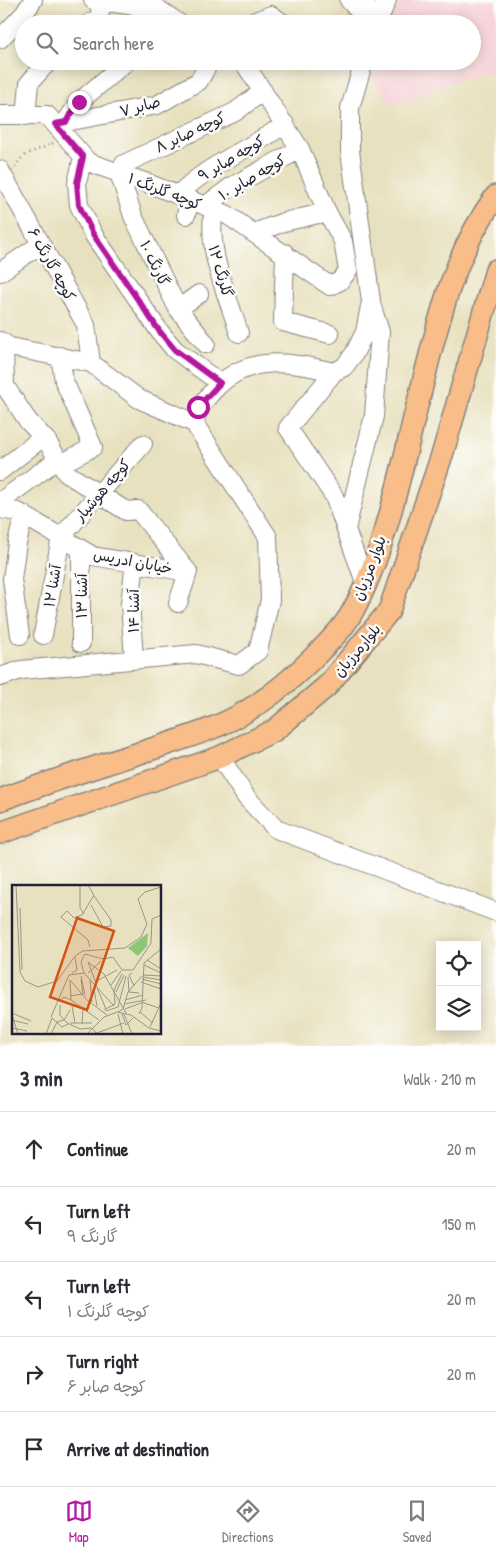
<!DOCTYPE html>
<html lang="en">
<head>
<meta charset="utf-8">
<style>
	:root { --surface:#fff; --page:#f2f2f3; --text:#2b2b33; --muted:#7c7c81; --line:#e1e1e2; --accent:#b5179e }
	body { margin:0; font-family:"Patrick Hand","Playpen Sans Arabic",sans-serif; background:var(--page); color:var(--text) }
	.controls { position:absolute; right:15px; bottom:15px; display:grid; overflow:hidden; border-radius:0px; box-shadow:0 2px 12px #0003 }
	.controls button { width:45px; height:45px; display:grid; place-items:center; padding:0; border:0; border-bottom:1px solid var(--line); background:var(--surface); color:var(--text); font:25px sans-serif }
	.stop { position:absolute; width:15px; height:15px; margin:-11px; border:4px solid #b5179e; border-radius:50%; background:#fff }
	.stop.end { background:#b5179e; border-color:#fff; box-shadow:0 1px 5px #0008 }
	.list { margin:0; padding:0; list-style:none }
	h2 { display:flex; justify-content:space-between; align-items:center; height:65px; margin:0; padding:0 20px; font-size:21px }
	h2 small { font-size:16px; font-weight:400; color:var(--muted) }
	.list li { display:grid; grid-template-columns:32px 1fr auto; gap:15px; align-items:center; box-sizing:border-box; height:75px; padding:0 20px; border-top:1px solid var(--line) }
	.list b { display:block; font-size:19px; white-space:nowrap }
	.list p { margin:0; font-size:16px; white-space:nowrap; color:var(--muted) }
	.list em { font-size:16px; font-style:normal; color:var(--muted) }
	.icon { flex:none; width:28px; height:28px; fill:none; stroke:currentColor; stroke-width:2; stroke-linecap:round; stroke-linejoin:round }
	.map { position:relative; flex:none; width:496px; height:1046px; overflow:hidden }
	.search { position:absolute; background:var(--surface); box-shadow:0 2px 12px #0003; left:15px; right:15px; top:15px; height:55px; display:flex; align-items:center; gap:12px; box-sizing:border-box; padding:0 18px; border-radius:28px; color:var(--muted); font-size:19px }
	.sheet { height:440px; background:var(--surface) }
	nav { display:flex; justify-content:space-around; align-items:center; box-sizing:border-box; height:70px; border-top:1px solid var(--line); background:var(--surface); font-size:14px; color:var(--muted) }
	nav a { display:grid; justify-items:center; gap:2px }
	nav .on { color:var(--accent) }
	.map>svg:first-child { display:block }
	.built { fill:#f6cfd6 }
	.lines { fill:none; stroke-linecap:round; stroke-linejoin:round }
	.minor-casing { stroke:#85827d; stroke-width:20 }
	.major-casing { stroke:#85827d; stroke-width:24 }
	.path { stroke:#85827d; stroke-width:2.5; stroke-dasharray:1 4; stroke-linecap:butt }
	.minor { stroke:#fff; stroke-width:18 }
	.major { stroke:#f8bd89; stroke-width:21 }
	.route { stroke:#b5179e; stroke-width:6 }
	.labels { text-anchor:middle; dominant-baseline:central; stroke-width:5; stroke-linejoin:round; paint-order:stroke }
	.street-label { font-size:15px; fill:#22223b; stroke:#fdfcf7 }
	.inset-road { fill:none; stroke:#99958a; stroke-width:1 }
	.view { fill:#d45411; fill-opacity:0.15; stroke:#d45411; stroke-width:2.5 }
	.inset-edge { fill:none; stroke:#22223b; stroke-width:2.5 }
</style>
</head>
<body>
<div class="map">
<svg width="496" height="1046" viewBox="0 0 496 1046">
	<rect width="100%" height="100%" fill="#fdfcf7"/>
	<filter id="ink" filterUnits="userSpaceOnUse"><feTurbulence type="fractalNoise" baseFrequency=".02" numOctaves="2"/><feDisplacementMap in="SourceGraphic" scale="10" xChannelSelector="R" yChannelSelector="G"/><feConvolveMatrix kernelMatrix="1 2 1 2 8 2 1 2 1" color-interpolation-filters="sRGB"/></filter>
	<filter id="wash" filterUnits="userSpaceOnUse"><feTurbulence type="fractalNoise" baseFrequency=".0096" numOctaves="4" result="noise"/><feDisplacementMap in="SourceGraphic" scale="20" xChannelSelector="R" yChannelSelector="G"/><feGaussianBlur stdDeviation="1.12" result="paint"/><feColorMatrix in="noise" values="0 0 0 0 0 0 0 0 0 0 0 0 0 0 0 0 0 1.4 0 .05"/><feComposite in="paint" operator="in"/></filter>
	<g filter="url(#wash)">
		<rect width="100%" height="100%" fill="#e8e1bf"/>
		<path class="built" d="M399,0h97v70l-64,18 -23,14h-21l-17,-27 5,-14h96v-37h-82z"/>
	</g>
	<g filter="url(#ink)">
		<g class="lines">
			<g class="minor-casing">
				<path id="minor" d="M93,0l65,9 22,15
					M349,0l14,15
					M89,24l10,-6 3,-17
					M248,24l23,-9 13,9
					M360,24l7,-24
					M377,24l10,-24
					M0,39l24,-25 9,-14
					M0,115h47l41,47 62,22 76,30 104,72 10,-5 8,-10 -5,-30 -16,-29 -27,-63 -57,-88
					M26,116l3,-33 20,-22
					M66,122l13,-20 48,-41
					M55,124l102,-19 42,-24 11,-20
					M83,157l-6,26 2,22 14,29 67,98 15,18 45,33
					M0,170l86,155 5,38
					M178,195c32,-32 71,-45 107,-71
					M205,206l26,-19 69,-38
					M214,209c-8,43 13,83 25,124
					M186,215l4,-15
					M254,233l30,-11 43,-10
					M285,253l-2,69 47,12
					M0,272l41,-28
					M178,309l21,-15
					M0,341l10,6 81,16 48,36 55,24
					M4,343l1,43 23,35 19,20 19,32 60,38 12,-1 50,62
					M206,344l-28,-35 -45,-93 -14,-43 5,-9 111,-52 28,-21
					M60,356l4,25 29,66 -32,17
					M334,372l-46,56 46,68 32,89
					M0,471l43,-34
					M0,502l58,-43
					M0,509l18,3 75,44 95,16
					M346,529l28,-113 6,-84 -9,-28
					M178,603l10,-31
					M20,635l-8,-56 5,-36 7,-28
					M43,635l18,-98 82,-93
					M81,643v-94
					M134,659l-4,-56 5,-40
					M0,677l21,-7 175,-16 43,11 19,-14 12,-51 -2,-63 -74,-114c4,-14 9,-21 19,-32 34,-38 77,-29 121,-19l10,-5 10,-13 11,-22 6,-31 -21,-150v-43l14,-47
					M220,757l26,40 30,32 220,83"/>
			</g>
			<g class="major-casing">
				<path id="major" d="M0,800c52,-20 106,-36 158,-53 29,-10 61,-19 87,-35 26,-15 49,-35 70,-56 13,-13 27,-26 36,-42 33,-57 50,-143 66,-208 19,-73 33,-148 79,-210
					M0,833l220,-76 55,-27 52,-44 62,-75 54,-159 53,-182"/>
			</g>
			<path class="path" d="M15,167c11,-18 21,-14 38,-24"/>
			<use href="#minor" class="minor"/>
			<use href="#major" class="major"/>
		</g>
	</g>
	<g class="lines" filter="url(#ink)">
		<path class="route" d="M79,102l-13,20 -11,2 28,33 -6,26 2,22 14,29 67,98 15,18 45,33 -22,24"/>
	</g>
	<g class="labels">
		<g class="street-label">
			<text transform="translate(140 106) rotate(-15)">صابر ۷</text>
			<text transform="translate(190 132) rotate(-25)">کوچه صابر ۸</text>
			<text transform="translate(231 158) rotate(-31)">کوچه صابر ۹</text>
			<text transform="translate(252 177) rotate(-31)">کوچه صابر ۱۰</text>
			<text transform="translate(165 191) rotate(21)">کوچه گلرنگ ۱</text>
			<text transform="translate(155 263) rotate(64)">گارنگ ۱۰</text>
			<text transform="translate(52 264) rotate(61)">کوچه گارنگ ۶</text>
			<text transform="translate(221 271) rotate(74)">گلرنگ ۱۲</text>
			<text transform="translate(102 490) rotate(-49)">کوچه هوشیار</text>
			<text transform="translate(133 561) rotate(11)">خیابان ادریس</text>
			<text transform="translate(369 568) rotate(-69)">بلوار مرزبان</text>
			<text transform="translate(52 586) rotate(-80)">آشنا ۱۲</text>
			<text transform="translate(81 596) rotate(-90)">آشنا ۱۳</text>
			<text transform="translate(133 611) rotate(-90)">آشنا ۱۴</text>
			<text transform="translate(357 650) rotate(-50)">بلوارمرزبان</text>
		</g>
	</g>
	<g transform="translate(12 885)">
		<rect width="149" height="149" fill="#e8e1bf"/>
		<path d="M136,48l-1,13 -9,10 -10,-8z" fill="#8dc579"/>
		<path class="inset-road" d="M4,0l4,87 5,9 13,6 19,-6 18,-25 8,-5 42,-3 16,-11 6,-13 -9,-25 7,-7 16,-5M68,0v23l4,6M76,0l6,10 -12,20 -8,3 -7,-7 -6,6 27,23 2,7M79,20l12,22 8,-1v-6l-17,-24M8,23l2,62M135,75l14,9M76,77l16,12 22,39M76,77l8,21M132,80l17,8M60,88l5,-3 -2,-13M72,88l30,33M76,88l13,-12M120,88l-3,2 5,11M131,90l18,1M69,91l4,19M116,92l1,15 10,1M131,92l18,3M130,94l19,5M58,95l17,20 20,15M78,95l2,22M85,96l20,-11M129,97l20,7M99,100l10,-14M85,103l9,21M82,104l3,17M104,107l8,-17M58,111l13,-2 -2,-15M48,115l4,-3 7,3 -1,-20M59,115l28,20M113,115l18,-5M129,117l18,6M112,119l22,-4M48,120v10l7,8 13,6 12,-1 5,6M60,121l3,17M113,124l16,-6M92,125l11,-6 -1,-14 8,-16M94,126l12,-4 8,-31M106,127l5,-3 5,-17 14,-16M128,127l13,11M0,128l19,8M106,129l5,20M110,129l4,11 7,-7M112,129l8,20M127,129l3,-6 2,-45 17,-14M0,130l6,19M39,132l18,-42 15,-2 -3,-11 4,-8 18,5 10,-2 9,13h11l18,-27 1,-24 9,-4M0,135l16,4M58,138h22M70,139l1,-15M138,142l11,-24M0,143l15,3M34,149l6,-16 10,9 6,-3M39,149l6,-12 7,-2 6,-10M75,149l17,-17 13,-5 14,3 18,13 12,3M82,149l30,-11"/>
		<path class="view" d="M65,33l37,13 -27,79 -37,-13z"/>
		<rect width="149" height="149" class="inset-edge"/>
	</g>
</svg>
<div class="controls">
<button><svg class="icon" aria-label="locate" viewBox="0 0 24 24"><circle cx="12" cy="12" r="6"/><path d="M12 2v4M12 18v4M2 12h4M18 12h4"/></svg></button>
<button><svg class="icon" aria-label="layers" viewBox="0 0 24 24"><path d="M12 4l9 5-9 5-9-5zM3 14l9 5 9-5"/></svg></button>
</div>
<div class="stop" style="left:198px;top:407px"></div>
<div class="stop end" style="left:79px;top:102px"></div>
<div class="search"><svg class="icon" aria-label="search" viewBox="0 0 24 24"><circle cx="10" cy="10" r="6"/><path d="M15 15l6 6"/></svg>Search here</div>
</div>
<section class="sheet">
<h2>3 min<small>Walk · 210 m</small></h2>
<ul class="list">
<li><svg class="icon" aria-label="ahead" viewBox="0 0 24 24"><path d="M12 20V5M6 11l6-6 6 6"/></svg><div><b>Continue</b></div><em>20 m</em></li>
<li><svg class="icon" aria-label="left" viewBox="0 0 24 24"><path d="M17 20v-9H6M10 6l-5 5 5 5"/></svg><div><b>Turn left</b><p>گارنگ ۹</p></div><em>150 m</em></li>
<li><svg class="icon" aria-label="left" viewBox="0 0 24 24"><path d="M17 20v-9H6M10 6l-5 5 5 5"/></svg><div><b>Turn left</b><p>کوچه گلرنگ ۱</p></div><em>20 m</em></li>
<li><svg class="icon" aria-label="right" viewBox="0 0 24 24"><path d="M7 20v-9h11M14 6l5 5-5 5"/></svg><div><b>Turn right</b><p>کوچه صابر ۶</p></div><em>20 m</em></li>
<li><svg class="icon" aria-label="arrive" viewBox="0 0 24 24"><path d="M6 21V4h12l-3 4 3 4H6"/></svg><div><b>Arrive at destination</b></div></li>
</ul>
</section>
<nav>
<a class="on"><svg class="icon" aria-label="map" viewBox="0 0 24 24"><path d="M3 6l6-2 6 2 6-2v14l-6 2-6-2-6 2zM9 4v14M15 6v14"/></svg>Map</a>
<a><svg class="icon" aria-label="directions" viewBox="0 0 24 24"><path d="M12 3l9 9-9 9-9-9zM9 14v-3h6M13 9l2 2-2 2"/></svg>Directions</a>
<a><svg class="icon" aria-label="saved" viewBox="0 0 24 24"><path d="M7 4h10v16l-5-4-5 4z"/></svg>Saved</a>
</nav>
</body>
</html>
